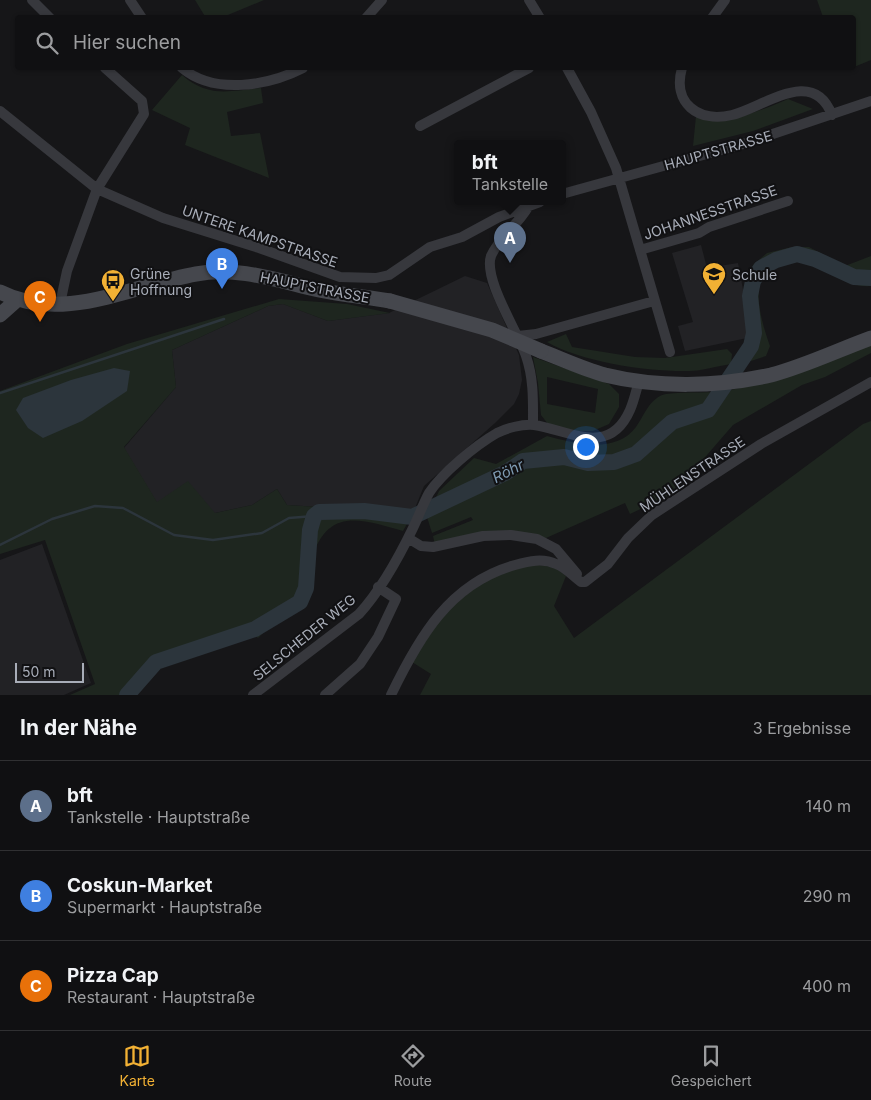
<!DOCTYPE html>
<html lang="de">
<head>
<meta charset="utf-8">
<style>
	:root { --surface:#101012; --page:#19191b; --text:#f1f3f6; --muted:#9c9d9f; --line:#303032; --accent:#f2b134 }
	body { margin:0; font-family:Inter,sans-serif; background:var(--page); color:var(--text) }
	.scale { position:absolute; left:15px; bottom:12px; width:69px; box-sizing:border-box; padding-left:5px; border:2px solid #a8adb8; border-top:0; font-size:14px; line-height:18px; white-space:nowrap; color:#a8adb8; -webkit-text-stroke:4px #111113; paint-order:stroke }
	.you { position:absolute; left:585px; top:446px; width:18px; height:18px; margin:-12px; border:4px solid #fff; border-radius:50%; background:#1a73e8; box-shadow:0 0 0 8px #1a73e833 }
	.badge { display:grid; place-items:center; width:32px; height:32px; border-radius:50%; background:var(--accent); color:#fff; font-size:16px; font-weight:700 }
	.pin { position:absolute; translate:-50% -41px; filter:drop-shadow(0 1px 2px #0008) }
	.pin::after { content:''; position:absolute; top:26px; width:18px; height:15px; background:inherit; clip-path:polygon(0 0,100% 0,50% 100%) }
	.popup { position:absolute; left:454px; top:140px; width:112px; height:65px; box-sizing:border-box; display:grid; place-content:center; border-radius:5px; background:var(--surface); filter:drop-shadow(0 1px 4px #0005); font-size:16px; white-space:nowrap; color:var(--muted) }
	.popup b { font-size:19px; color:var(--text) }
	.popup::after { content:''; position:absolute; left:50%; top:100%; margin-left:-10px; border:10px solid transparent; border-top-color:var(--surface) }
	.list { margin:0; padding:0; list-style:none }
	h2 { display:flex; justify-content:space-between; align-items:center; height:65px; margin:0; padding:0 20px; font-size:21px }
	h2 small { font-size:16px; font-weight:400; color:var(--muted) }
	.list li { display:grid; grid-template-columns:32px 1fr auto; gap:15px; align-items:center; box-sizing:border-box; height:90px; padding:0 20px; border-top:1px solid var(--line) }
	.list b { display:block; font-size:19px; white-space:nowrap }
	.list p { margin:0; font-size:16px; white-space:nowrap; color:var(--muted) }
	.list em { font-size:16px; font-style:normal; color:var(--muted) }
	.icon { flex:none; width:28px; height:28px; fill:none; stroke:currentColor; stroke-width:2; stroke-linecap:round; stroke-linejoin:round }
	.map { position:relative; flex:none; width:871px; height:695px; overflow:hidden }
	.search { position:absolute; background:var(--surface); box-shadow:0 1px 4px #0004; left:15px; right:15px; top:15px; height:55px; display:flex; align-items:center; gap:12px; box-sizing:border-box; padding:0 18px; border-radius:5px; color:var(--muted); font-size:19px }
	.sheet { height:335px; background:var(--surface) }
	nav { display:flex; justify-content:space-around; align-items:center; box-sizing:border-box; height:70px; border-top:1px solid var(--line); background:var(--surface); font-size:14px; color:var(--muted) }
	nav a { display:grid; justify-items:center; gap:2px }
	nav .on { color:var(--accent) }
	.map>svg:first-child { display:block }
	.built { fill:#222225 }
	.green { fill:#1e261f; fill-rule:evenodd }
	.water { fill:#2c353c }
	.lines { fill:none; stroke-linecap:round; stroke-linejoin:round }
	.stream { stroke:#2c353c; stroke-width:2.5 }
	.river { stroke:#2c353c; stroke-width:16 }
	.street { stroke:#37383d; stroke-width:10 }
	.secondary { stroke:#45474d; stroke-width:15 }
	.secondary-bridge { stroke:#45474d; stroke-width:15 }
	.labels { text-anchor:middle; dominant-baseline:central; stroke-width:4; stroke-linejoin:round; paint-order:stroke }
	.street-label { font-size:14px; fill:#a8adb8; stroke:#111113 }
	.poi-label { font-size:14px; fill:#a8adb8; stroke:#111113; text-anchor:start }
	.water-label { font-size:15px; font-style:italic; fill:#7f9bb3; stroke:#111113 }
</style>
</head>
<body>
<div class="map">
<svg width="871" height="695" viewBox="0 0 871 695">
	<rect width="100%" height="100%" fill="#161618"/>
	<path class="built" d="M701,245l6,23 31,-5 14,74 -67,14 -7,-25 15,-4 -21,-69z
		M465,276l22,7 32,72 3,25 -3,14 -5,10 -19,19 -71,63 -11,27 -126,-8 -10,-16 -25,16 -37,8 -58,-10 -33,-55 52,-61 -4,-37 96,-44 15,-2 45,17 61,-8z
		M42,544l49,139 -27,12h-64v-135z"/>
	<path class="green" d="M195,0h69l-41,17 -17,1z
		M817,0h54v60l-17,7v-49l-31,-1z
		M182,75c26,23 47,16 79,13l2,15 -36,9 4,24 29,-3 9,45 -84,-33 5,-17 -38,-18z
		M788,99l25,10 -60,22 -60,15 3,-30c36,7 59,-3 92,-17z
		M792,247h17l36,19 26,-10v30c-24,2 -42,-16 -64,-23 -10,-4 -20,-2 -30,1 -31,12 -15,59 -7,82l-4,10 -15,5 -5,-1 8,-14 3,-13 -11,-49 7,-19 14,-12z
		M279,299l68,5 43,9 -62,8 -45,-17 -15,2 -96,44 4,37 -52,60 33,55 31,-21 27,32 37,-8 25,-16 10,16 126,8 -10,18c-42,-12 -76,-25 -92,30 -3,10 -5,27 -11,36 -10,15 -29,28 -42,41l-6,-5 -92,34 -25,28h-65l25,-11 -50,-144 -45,14v-163l127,-47z
		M566,334l6,13 63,10 30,1 62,-9 5,5 -1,10c-14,2 -29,7 -42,7 -40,1 -108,-9 -142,-29z
		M871,344v9l-46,24 -23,8 -69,40 -59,68 -44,21 -5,-11 -79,35 -37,-6 -74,13 -2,-9 40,-16 -2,-3 -39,16 -5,-16 12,-26 35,-33 22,6 51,-28c27,7 68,19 89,-9 8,-11 14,-30 30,-33 21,-3 43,0 64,-4 49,-9 95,-29 141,-46z
		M533,357l76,27 10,10v13l-10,17 -16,7h-20l-25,-7 -7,-9 -3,-32zM547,377l51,12 -3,24 -48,-9z
		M871,421v274h-451l11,-21 -19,-12 34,-52 50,-38 36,-8 22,3 12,9 -12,30 20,32 289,-214z"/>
	<path class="water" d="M114,368l16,3 -3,20 -45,30 -39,17 -15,-10 -12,-18 7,-12 48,-18z"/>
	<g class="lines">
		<path class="stream" d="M0,393l224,-74
			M0,545l52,-26 43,-13 28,2 51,27 39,5 49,-7 27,-15 25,-2"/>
		<path class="river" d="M127,695l29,-33 99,-33 45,-27 6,-14 4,-58 4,-14 5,-4 45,-1 48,6 93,-44 18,-12 41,-4 24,6 26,-1 22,-8 36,-32 36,-12 43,-64 3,-13 -4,-37 3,-15 8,-13 15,-8 21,-6 18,5 39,18 17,1"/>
		<path class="street" d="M32,0l18,18
			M130,0l12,18
			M529,0l11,18
			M366,18l16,-18
			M712,18l13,-18
			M182,68c32,27 86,18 121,0
			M567,68l24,44 25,56 54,184
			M682,68c-10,35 16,55 50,47 31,-7 81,-50 100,0
			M0,111l97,78 66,29 96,30 81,29 36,1 13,-3 41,-28 32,-10 37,-20 41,-15
			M420,126l109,-58
			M562,194l181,-50 128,-43
			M528,207c-10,18 -29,30 -37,49 -8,23 27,76 35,100 8,23 7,46 7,69
			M640,250l59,-17 10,-6 79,-26
			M60,304l7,-33 30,-82 47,-75 -2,-13 -37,-33
			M518,336l18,-2 118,-33
			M408,538l13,8 12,1 50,-11 28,-1 26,4 19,10 21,25
			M585,582l23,-18 20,-26 24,-23 109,-71 110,-62
			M253,695l106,-81c22,-24 40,-57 54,-86 6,-12 10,-24 16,-35 13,-20 47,-48 68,-60 10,-5 25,-9 37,-8 35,5 75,33 96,-15 4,-9 6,-19 9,-29
			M325,695l35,-31 18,-27 18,-38 -18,-12
			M391,695c28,-58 59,-112 124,-130 14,-4 28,-7 41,-1 9,3 17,12 25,18h4"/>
		<path class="secondary" d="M0,292c63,32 133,-7 196,-18 42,-8 83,7 123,16 24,5 48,7 71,11
			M0,315l18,-16
			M541,351c21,8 42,18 64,24 53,13 112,12 166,0 34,-9 67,-25 100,-37"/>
		<path class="secondary-bridge" d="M390,301l102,29 49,21"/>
	</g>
	<defs>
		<g id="school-pin" transform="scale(1.25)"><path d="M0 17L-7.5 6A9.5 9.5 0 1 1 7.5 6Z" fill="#f2b134" stroke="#111113"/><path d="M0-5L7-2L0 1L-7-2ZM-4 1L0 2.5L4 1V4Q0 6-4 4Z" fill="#111"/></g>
		<g id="bus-pin" transform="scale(1.25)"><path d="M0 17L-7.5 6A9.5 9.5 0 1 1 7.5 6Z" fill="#f2b134" stroke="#111113"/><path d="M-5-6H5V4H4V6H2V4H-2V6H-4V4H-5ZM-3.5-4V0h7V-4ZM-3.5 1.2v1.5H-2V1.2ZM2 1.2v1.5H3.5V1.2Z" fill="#111"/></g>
	</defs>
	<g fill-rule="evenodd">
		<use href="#school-pin" x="714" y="274"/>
		<use href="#bus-pin" x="113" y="281"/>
	</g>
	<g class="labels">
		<g class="street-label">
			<text transform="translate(718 150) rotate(-16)">HAUPTSTRASSE</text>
			<text transform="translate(710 212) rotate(-19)">JOHANNESSTRASSE</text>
			<text transform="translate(260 236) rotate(19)">UNTERE KAMPSTRASSE</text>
			<text transform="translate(315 287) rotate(11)">HAUPTSTRASSE</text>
			<text transform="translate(692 474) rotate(-34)">MÜHLENSTRASSE</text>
			<text transform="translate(304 637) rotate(-39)">SELSCHEDER WEG</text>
		</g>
		<g class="poi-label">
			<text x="130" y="273">Grüne<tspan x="130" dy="16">Hoffnung</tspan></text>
			<text x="732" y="274">Schule</text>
		</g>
		<g class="water-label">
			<text transform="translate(508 471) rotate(-27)">Röhr</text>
		</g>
	</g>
</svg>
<div class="scale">50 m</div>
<div class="you"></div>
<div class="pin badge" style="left:510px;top:263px;background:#5c6f8a">A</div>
<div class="popup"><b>bft</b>Tankstelle</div>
<div class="pin badge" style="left:222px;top:289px;background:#3f7fe0">B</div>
<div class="pin badge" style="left:40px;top:322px;background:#e8710a">C</div>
<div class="search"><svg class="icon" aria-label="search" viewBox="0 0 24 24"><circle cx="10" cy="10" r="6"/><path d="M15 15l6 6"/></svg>Hier suchen</div>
</div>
<section class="sheet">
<h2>In der Nähe<small>3 Ergebnisse</small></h2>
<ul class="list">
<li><span class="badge" style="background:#5c6f8a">A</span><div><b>bft</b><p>Tankstelle · Hauptstraße</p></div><em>140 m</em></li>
<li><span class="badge" style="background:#3f7fe0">B</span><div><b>Coskun-Market</b><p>Supermarkt · Hauptstraße</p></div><em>290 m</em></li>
<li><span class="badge" style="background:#e8710a">C</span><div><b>Pizza Cap</b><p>Restaurant · Hauptstraße</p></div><em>400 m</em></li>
</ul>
</section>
<nav>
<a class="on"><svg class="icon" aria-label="map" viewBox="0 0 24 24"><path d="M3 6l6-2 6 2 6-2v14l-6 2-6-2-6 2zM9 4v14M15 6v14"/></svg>Karte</a>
<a><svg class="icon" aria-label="directions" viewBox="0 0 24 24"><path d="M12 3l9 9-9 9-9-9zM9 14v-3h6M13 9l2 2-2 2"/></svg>Route</a>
<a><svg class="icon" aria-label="saved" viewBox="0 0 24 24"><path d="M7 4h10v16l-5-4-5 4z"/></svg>Gespeichert</a>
</nav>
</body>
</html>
